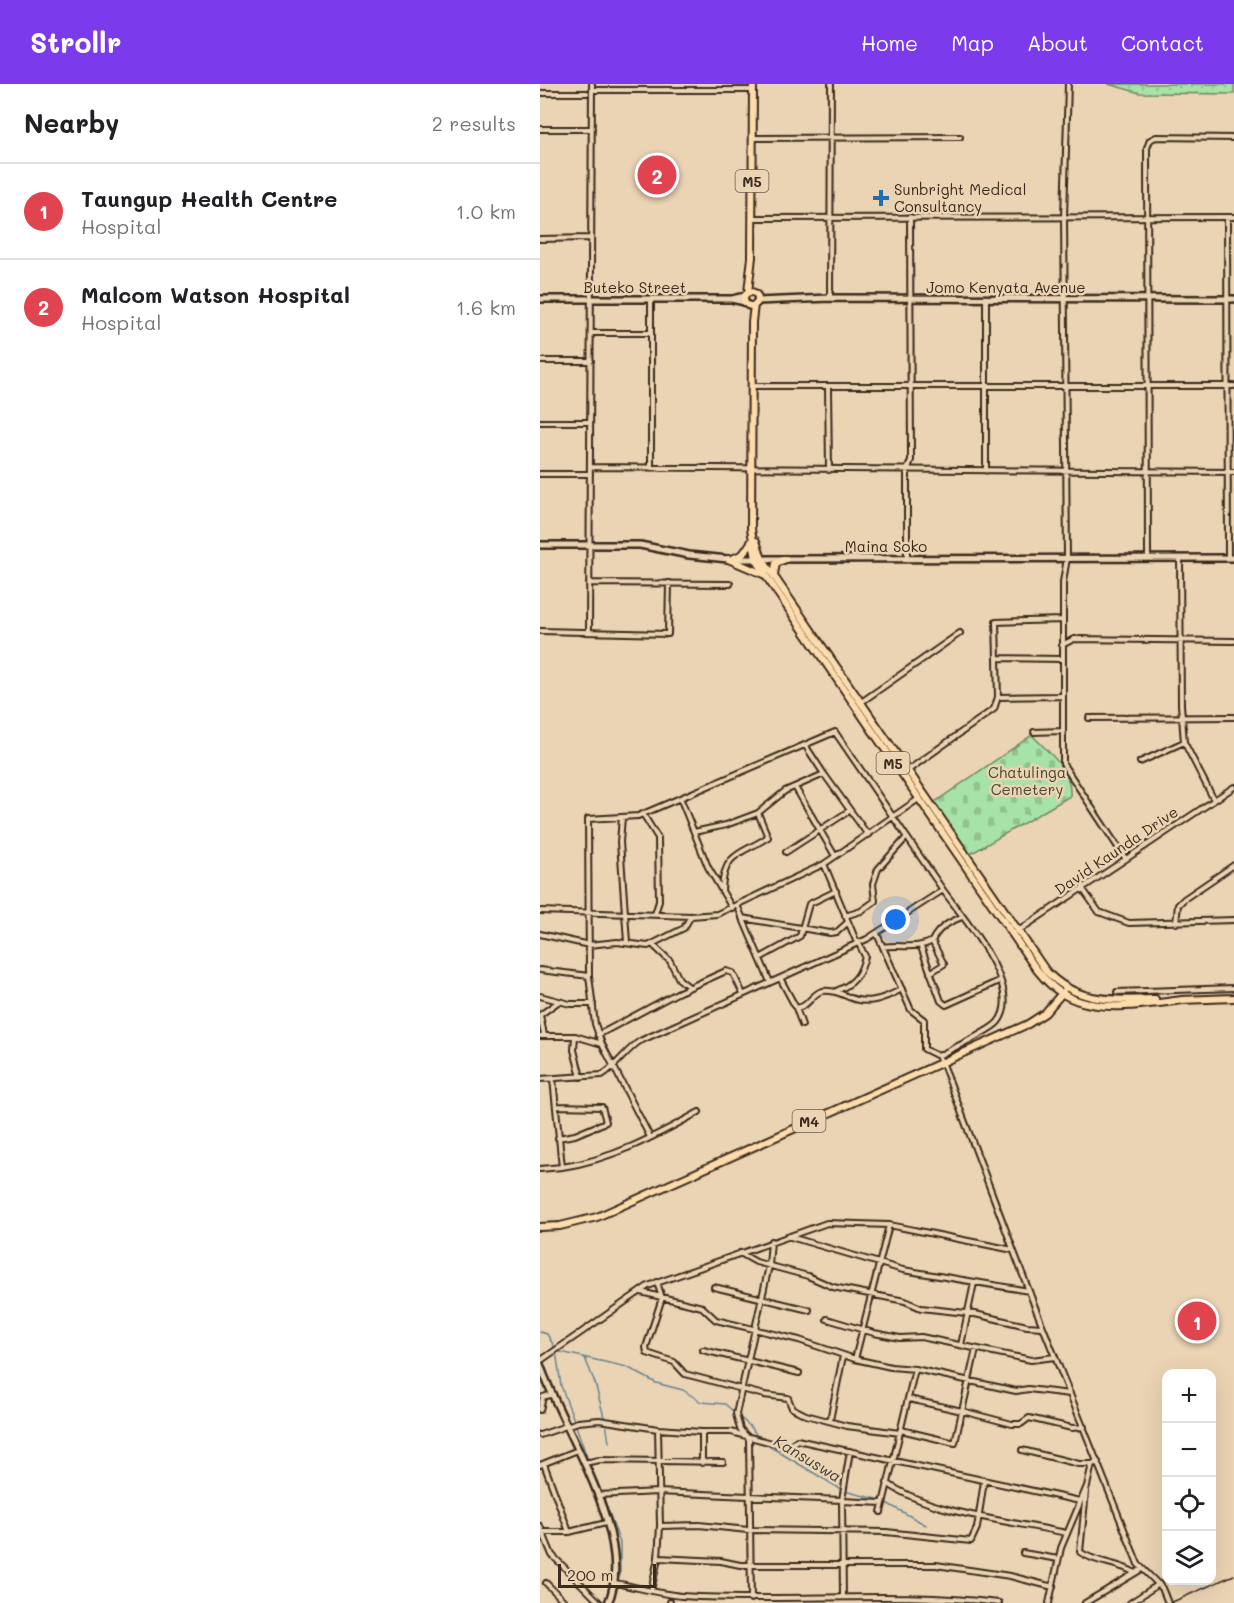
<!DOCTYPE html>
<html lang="en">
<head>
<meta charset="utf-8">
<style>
	:root { --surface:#fff; --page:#f6f6f6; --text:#202124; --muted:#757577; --line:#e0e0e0; --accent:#7c3aed }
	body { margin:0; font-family:Mali,sans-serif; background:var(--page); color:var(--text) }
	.controls { position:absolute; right:18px; bottom:18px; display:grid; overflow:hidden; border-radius:12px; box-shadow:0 6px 24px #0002 }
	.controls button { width:54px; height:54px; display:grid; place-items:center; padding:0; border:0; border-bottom:2px solid var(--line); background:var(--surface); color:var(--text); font:30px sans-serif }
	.scale { position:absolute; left:18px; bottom:15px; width:98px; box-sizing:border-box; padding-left:6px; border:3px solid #3b2a1e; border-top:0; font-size:16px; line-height:21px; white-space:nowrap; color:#3b2a1e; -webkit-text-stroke:4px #ebd4b4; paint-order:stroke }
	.you { position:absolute; left:356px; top:836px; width:21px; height:21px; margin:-15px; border:4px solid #fff; border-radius:50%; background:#1a73e8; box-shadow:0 0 0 9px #1a73e833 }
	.badge { display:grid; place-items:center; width:39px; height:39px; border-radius:50%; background:var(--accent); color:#fff; font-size:20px; font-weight:700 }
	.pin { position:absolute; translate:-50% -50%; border:3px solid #fff; box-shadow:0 2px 6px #0006 }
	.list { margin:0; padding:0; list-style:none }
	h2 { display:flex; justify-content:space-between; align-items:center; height:78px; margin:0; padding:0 24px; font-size:26px }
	h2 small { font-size:20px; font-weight:400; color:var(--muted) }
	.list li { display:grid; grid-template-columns:39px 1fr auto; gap:18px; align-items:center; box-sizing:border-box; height:96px; padding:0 24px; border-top:2px solid var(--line) }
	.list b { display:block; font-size:22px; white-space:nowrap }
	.list p { margin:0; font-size:20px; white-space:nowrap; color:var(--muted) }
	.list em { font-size:20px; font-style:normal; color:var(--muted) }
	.icon { flex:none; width:33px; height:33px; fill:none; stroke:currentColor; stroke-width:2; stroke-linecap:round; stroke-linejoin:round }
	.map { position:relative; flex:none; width:694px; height:1519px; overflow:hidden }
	header { display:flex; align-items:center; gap:36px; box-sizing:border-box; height:84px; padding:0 30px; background:var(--accent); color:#fff }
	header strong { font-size:28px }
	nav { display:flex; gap:33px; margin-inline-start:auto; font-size:21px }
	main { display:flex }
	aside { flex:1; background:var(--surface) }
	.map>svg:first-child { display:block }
	.grass { fill:url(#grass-dots); stroke:#718663; stroke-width:1.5 }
	.cemetery { fill:url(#cemetery-stones); stroke:#718663; stroke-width:1.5 }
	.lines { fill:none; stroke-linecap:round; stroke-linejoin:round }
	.stream { stroke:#668594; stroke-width:1.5 }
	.street-casing { stroke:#3b2a1e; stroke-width:8 }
	.secondary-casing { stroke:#3b2a1e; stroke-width:10 }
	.primary-casing { stroke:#3b2a1e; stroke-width:10 }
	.street { stroke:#ebd4b4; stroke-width:4 }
	.secondary { stroke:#ebd4b4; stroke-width:5 }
	.primary { stroke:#fcdcac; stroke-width:6 }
	.rail { stroke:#3b2a1e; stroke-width:1.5 }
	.poi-dot { fill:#1f6fb2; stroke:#ebd4b4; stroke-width:2 }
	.labels { text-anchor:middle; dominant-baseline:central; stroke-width:5; stroke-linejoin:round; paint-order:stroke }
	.shield { fill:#ebd4b4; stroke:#705d4b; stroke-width:1.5 }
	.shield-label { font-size:14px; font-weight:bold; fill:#3b2a1e }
	.poi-label { font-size:15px; fill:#3b2a1e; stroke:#ebd4b4; text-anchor:start }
	.street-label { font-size:15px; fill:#3b2a1e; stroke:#ebd4b4 }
	.park-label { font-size:15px; fill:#4b4633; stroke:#ebd4b4 }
	.water-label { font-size:16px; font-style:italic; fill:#46413b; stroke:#ebd4b4 }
</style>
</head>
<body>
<header>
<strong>Strollr</strong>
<nav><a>Home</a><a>Map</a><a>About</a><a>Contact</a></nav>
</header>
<main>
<aside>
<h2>Nearby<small>2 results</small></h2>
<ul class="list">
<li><span class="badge" style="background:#e0444e">1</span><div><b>Taungup Health Centre</b><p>Hospital</p></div><em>1.0 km</em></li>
<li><span class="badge" style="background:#e0444e">2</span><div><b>Malcom Watson Hospital</b><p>Hospital</p></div><em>1.6 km</em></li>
</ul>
</aside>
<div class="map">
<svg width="694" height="1519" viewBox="0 0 694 1519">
	<defs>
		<pattern id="grass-dots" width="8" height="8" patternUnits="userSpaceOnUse" patternTransform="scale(1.5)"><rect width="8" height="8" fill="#a7e2a8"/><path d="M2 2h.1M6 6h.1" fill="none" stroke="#91c290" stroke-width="1.8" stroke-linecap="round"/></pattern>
		<pattern id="cemetery-stones" width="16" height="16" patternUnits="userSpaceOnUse" patternTransform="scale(1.5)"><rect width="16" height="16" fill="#a7e2a8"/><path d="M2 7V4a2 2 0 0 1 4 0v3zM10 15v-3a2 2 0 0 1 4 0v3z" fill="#91c290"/></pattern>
	</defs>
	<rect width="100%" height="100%" fill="#ebd4b4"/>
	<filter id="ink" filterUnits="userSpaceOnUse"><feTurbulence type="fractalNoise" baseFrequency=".0167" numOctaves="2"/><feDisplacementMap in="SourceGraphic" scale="12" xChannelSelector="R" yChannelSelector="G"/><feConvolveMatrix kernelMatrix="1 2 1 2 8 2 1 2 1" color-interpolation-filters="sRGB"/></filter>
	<g filter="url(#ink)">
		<path class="grass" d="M568,0h126v10l-94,-1z"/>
		<path class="cemetery" d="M492,651c17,18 40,34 38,61l-103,60 -35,-52z"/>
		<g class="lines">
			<path class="stream" d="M0,1248l7,2 7,12
				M45,1274l10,25 9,34
				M34,1336l-13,-34 -5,-35 71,16 29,16 27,7 18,12 24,2 27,24 7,11
				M66,1339l3,19
				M36,1342l12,34
				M222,1358l82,49 37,9 45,25
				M50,1381l11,26
				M63,1412l17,47v33"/>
			<g class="street-casing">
				<path id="street" d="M528,0l-4,133 3,341 -4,24v182l62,94
					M52,6h160
					M0,9h47
					M0,45h52
					M213,54l207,-1
					M687,133l1,341
					M212,134l482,-1
					M0,155l51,-1
					M290,214l1,-214
					M111,215v169
					M51,249h60
					M0,277h51
					M212,302h482
					M288,302l1,84
					M0,338h50
					M50,383l644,5
					M446,387v-172
					M0,390h50
					M367,474v-87l4,-11 -1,-243
					M608,474l-1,-410 3,-8 6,-3 78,1
					M640,474l1,147 3,37 29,56
					M49,499l141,1
					M0,547l128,3 1,-51
					M49,547l3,-547
					M522,561l12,-6 160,2
					M457,574l65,1
					M458,613l63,-1
					M320,619l100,-70
					M549,634l145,-1
					M494,648l28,-1
					M600,678l44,-20
					M367,687l87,-62 4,-12 -2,-75 66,-2
					M284,690l44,61
					M255,703l40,69
					M141,716l27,67 24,41
					M103,730l15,24 1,63 -4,13
					M82,733l-2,25 7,100
					M154,748l32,-7 32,-12 27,-22 39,-17 -19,-29
					M246,768l63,-41
					M284,780l33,79
					M542,804l17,24 30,11 105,-3
					M182,807c1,-40 21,-37 46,-54l-10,-24
					M197,821l33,77
					M0,827l151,5 26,-2 107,-50 96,-66
					M305,832l16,-5 14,-10 -2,-17 5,-15 28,-31
					M202,834l88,15 7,-1 11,-10
					M636,839l2,-18 6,-6 50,-34
					M478,847l216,-144
					M0,850l49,11 28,-3 31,4 36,-18 7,-12
					M337,850l34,76 13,10v29l14,7 5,8 92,243 103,257 24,24 6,15
					M113,861l17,16 9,18 10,8
					M343,863c17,-3 35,3 49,-6
					M381,863l20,54 5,4 53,-24
					M220,874l40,-22 9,-32 27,-13
					M0,886l49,6
					M390,889l14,-9 -12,-23c6,-13 17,-19 30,-24
					M240,894l16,30c13,-1 15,-14 26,-17 8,-1 15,1 22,4 21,11 38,5 58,-6
					M296,907c18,-7 25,-16 29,-35l-7,-14
					M577,908l117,-4
					M0,912l30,8h23
					M256,924l6,17
					M0,931l18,-13
					M0,931l4,20
					M58,951l79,-42 49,-22 7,2 10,21
					M0,952h35l27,8
					M35,952l-1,14 7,27
					M398,972c13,-7 53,-25 60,-34 27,-34 -35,-104 -55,-132
					M0,995l62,-4c14,-8 24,-25 38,-34l227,-102 76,-49 -108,-158 -197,84 -50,3 1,157 6,48 7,20 48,93
					M17,1022l45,1 4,15 -31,13 -17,3
					M22,1083c49,-7 94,-31 137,-55
					M0,1085l22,-2 -9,-88
					M247,1152l116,34 126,21
					M200,1169l16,9 52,14 25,11 72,14 16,7 54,6 52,12 15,1
					M117,1198l5,16 -16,49 1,6 27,9 11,12 79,21 24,3 4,10 14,7 41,11 53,7
					M174,1203l95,23
					M101,1208l61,15 14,13 83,20 56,19 34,-134
					M287,1235l47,14 26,5 21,-1 110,23 24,-3
					M421,1261l13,-62
					M436,1265l-14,62 50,13h9l8,-6 43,10 12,-1
					M163,1266l96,23
					M315,1275l36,8 24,2 101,22 12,-2 42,5
					M0,1277l108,-75 179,-63 62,2 124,25
					M0,1326l3,-13 10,-3
					M290,1336l13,-64
					M118,1345l44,3v31
					M361,1346l54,13 7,-32 -53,-12
					M162,1348h29l56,15 10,-7 283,61
					M0,1351l38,-13 21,-2 59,9 2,97 -2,32 -7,33
					M482,1366l57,14h13
					M44,1379l16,-3 123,2
					M4,1380l25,68
					M0,1381l38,-15
					M347,1399c44,31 124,38 179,50
					M546,1407l-6,61c17,12 38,10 55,21
					M58,1411l60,-3 184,8
					M302,1417l40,2
					M341,1428l34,-143
					M0,1442l12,29 48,48
					M120,1442l39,-1 49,5 138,2 85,9 6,-13 7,-47
					M2,1448h27l37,-9
					M483,1469l35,6
					M118,1474l63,3 19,4h196l74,11 43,11
					M6,1499l20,20
					M75,1499c22,4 44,11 67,13 105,7 212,-6 317,7
					M303,1513l-1,-97 8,-49
					M211,1515l-2,-160 -9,-10 -4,-15 33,-148 2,-25
					M130,1519v-1
					M509,1519l12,-55 26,-62 5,-22 6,-2
					M545,1519l57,-34
					M590,1519l29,-19"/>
			</g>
			<g class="secondary-casing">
				<path id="secondary" d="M0,215h191l14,3
					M192,215l13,-3
					M217,217l73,-3 404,1
					M0,461h100l49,10 39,4 506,-1
					M0,1280c21,64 98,173 68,239"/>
			</g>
			<g class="primary-casing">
				<path id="primary" d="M208,208l4,-35 1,-173
					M204 215a7 7 0 1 1 14 0a7 7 0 1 1-14 0Z
					M214,221l-2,17 -1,207 5,30 10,17 247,359c14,20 27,44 47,57 33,23 86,12 123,8
					M216,457l6,18 284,412c31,33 67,29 109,28
					M188,475l35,15
					M192,475l11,-5 9,-13
					M234,491l2,-12 10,-4
					M641,916l53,-2
					M0,1143l20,-1 37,-9 431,-193 17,-11 18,-21"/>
			</g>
			<use href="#street" class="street"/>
			<use href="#secondary" class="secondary"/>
			<use href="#primary" class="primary"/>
			<path class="rail" d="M630,1519l64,-28"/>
		</g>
	</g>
	<path class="poi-dot" d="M338 105h6v6h6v6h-6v6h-6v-6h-6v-6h6z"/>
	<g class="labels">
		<g class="shield">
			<rect x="195.5" y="86" width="33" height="22" rx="4.5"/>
			<rect x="336.5" y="668" width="33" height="22" rx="4.5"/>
			<rect x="252.5" y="1026" width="33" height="22" rx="4.5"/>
		</g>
		<g class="shield-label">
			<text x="212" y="97">M5</text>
			<text x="353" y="679">M5</text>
			<text x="269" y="1037">M4</text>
		</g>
		<g class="poi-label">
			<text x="354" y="105">Sunbright Medical<tspan x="354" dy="17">Consultancy</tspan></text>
		</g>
		<g class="street-label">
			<text x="95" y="203">Buteko Street</text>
			<text x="466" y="203">Jomo Kenyata Avenue</text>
			<text x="346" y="462">Maina Soko</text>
			<text transform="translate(576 766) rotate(-34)">David Kaunda Drive</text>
		</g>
		<g class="park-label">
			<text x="487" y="688">Chatulinga<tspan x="487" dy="17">Cemetery</tspan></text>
		</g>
		<g class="water-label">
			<text transform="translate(268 1374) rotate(31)">Kansuswa</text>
		</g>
	</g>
</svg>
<div class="controls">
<button>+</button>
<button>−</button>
<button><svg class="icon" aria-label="locate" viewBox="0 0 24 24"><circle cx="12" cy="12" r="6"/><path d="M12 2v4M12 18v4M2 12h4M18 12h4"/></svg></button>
<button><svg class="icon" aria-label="layers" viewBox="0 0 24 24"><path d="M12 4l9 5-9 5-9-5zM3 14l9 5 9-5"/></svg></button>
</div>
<div class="scale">200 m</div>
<div class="you"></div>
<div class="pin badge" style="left:657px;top:1237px;background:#e0444e">1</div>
<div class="pin badge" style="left:117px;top:91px;background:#e0444e">2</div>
</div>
</main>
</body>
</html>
